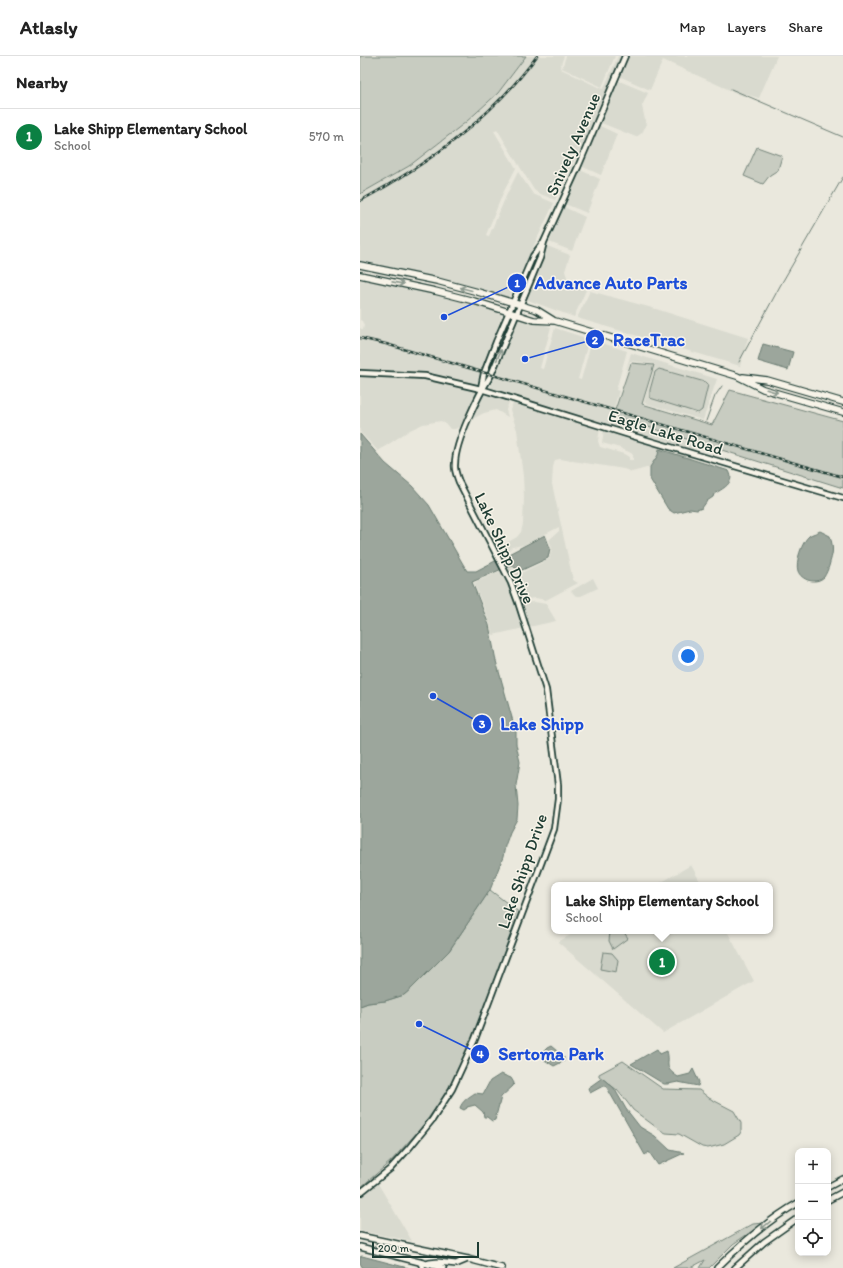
<!DOCTYPE html>
<html lang="en">
<head>
<meta charset="utf-8">
<style>
	:root { --surface:#fff; --page:#f2f2f2; --text:#222; --muted:#767676; --line:#e0e0e0; --accent:#0b8043 }
	body { margin:0; font-family:Itim,sans-serif; background:var(--page); color:var(--text) }
	.controls { position:absolute; right:12px; bottom:12px; display:grid; overflow:hidden; border-radius:8px; box-shadow:0 2px 10px #0003 }
	.controls button { width:36px; height:36px; display:grid; place-items:center; padding:0; border:0; border-bottom:1px solid var(--line); background:var(--surface); color:var(--text); font:20px sans-serif }
	.scale { position:absolute; left:12px; bottom:10px; width:107px; box-sizing:border-box; padding-left:4px; border:2px solid #1f3d34; border-top:0; font-size:11px; line-height:14px; white-space:nowrap; color:#1f3d34; -webkit-text-stroke:3px #f7f3e8; paint-order:stroke }
	.you { position:absolute; left:328px; top:600px; width:14px; height:14px; margin:-10px; border:3px solid #fff; border-radius:50%; background:#1a73e8; box-shadow:0 0 0 6px #1a73e833 }
	.badge { display:grid; place-items:center; width:26px; height:26px; border-radius:50%; background:var(--accent); color:#fff; font-size:13px; font-weight:700 }
	.pin { position:absolute; translate:-50% -50%; border:2px solid #fff; box-shadow:0 1px 4px #0006 }
	.popup { position:absolute; left:191px; top:826px; width:222px; height:52px; box-sizing:border-box; display:grid; place-content:center; border-radius:8px; background:var(--surface); filter:drop-shadow(0 1px 3px #0005); font-size:13px; white-space:nowrap; color:var(--muted) }
	.popup b { font-size:15px; color:var(--text) }
	.popup::after { content:''; position:absolute; left:50%; top:100%; margin-left:-8px; border:8px solid transparent; border-top-color:var(--surface) }
	.list { margin:0; padding:0; list-style:none }
	h2 { display:flex; justify-content:space-between; align-items:center; height:52px; margin:0; padding:0 16px; font-size:17px }
	h2 small { font-size:13px; font-weight:400; color:var(--muted) }
	.list li { display:grid; grid-template-columns:26px 1fr auto; gap:12px; align-items:center; box-sizing:border-box; height:56px; padding:0 16px; border-top:1px solid var(--line) }
	.list b { display:block; font-size:15px; white-space:nowrap }
	.list p { margin:0; font-size:13px; white-space:nowrap; color:var(--muted) }
	.list em { font-size:13px; font-style:normal; color:var(--muted) }
	.icon { flex:none; width:22px; height:22px; fill:none; stroke:currentColor; stroke-width:2; stroke-linecap:round; stroke-linejoin:round }
	.map { position:relative; flex:none; width:483px; height:1212px; overflow:hidden }
	header { display:flex; align-items:center; gap:24px; box-sizing:border-box; height:56px; padding:0 20px; background:var(--surface); border-bottom:1px solid var(--line) }
	header strong { font-size:19px }
	nav { display:flex; gap:22px; margin-inline-start:auto; font-size:14px }
	main { display:flex }
	aside { flex:1; background:var(--surface) }
	.map>svg:first-child { display:block }
	.built { fill:#d9dacf; fill-rule:evenodd }
	.green { fill:#c8ccc1; stroke:#74847a }
	.water { fill:#9ca69c; stroke:#6a7c72 }
	.lines { fill:none; stroke-linecap:round; stroke-linejoin:round }
	.stream { stroke:#6a7c72; stroke-width:1 }
	.secondary-casing { stroke:#1f3d34; stroke-width:8 }
	.primary-casing { stroke:#1f3d34; stroke-width:8 }
	.highway-casing { stroke:#1f3d34; stroke-width:8 }
	.secondary { stroke:#f7f3e8; stroke-width:4.5 }
	.primary { stroke:#f7f3e8; stroke-width:5 }
	.highway { stroke:#f7f3e8; stroke-width:5.5 }
	.rail-casing { stroke:#1f3d34; stroke-width:2.5 }
	.rail { stroke:#f7f3e8; stroke-width:1; stroke-dasharray:3; stroke-linecap:butt }
	.oneway { stroke:#8b988e }
	.labels { text-anchor:middle; dominant-baseline:central; stroke-width:3; stroke-linejoin:round; paint-order:stroke }
	.street-label { font-size:17px; fill:#1f3d34; stroke:#f7f3e8 }
	.leader { fill:none; stroke:#1d4ed8; stroke-width:1.5 }
	.callout-dot { fill:#1d4ed8; stroke:#f7f3e8; stroke-width:1.5 }
	.mark-label { font-size:12px; text-anchor:middle; font-weight:bold; fill:#fff }
	.callout-label { font-size:18px; text-anchor:middle; font-weight:bold; fill:#1d4ed8; stroke:#f7f3e8; stroke-width:3; stroke-linejoin:round; paint-order:stroke }
</style>
</head>
<body>
<header>
<strong>Atlasly</strong>
<nav><a>Map</a><a>Layers</a><a>Share</a></nav>
</header>
<main>
<aside>
<h2>Nearby<small></small></h2>
<ul class="list">
<li><span class="badge">1</span><div><b>Lake Shipp Elementary School</b><p>School</p></div><em>570 m</em></li>
</ul>
</aside>
<div class="map">
<svg width="483" height="1212" viewBox="0 0 483 1212">
	<rect width="100%" height="100%" fill="#eae8dd"/>
	<filter id="ink" filterUnits="userSpaceOnUse"><feTurbulence type="fractalNoise" baseFrequency=".025" numOctaves="2"/><feDisplacementMap in="SourceGraphic" scale="8" xChannelSelector="R" yChannelSelector="G"/><feConvolveMatrix kernelMatrix="1 2 1 2 8 2 1 2 1" color-interpolation-filters="sRGB"/></filter>
	<g filter="url(#ink)">
		<path class="built" d="M166,0h38l-4,11 1,2 41,20 2,-1 14,-32h5l-38,89 -3,-1 -27,56 -17,-7 -4,-3 -37,-61 -3,2 22,37 -13,25 -17,42 3,1 18,-42 11,-22 15,22 21,9 -45,95 -38,-11 -111,-26v-67l49,-28 57,-44 32,-29z
			M206,0h49l-13,31 -40,-19z
			M267,0h150l-18,42 -11,-3 -5,1 -80,-36 -13,30 -31,-14z
			M257,24l31,13 -6,13 4,19 -4,8 -6,4 -37,-15z
			M238,69l19,9 -16,41 -20,-9z
			M220,114l20,9 -13,34 -22,-9z
			M204,151l21,10 -13,34 -23,-9z
			M187,190l23,9 -5,16 4,12 17,7 -12,27 -49,-18z
			M0,224l57,9 86,23 -26,74 -52,-12 -65,-3v-43l3,2 1,-5 -2,-4 -2,-1z
			M230,235l66,18 92,29 -8,28 -163,-48z
			M158,260l33,11 -11,41 3,1 12,-41 34,11 -11,40 3,1 11,-40 35,11 -11,39 3,1 -8,27 85,26 -2,8 -205,-62 13,-37z
			M271,297l86,26 -14,41 -59,-17 11,-39 -25,-3 -6,16zM299,313l46,13 3,3 -6,24 -52,-19 5,-18z
			M0,319l64,3 55,13 -14,33 -10,5h-5l-4,-5 -5,-3 -18,3 -13,6 -32,21 -18,-19z
			M122,336l28,8 -4,10 2,7 -12,-7 -12,3 -14,7z
			M154,345l86,27 -2,13 2,6 24,7 5,3v3h4v-5l-2,-2 -11,-5 -18,-5 2,-14 88,27 -1,4 -32,-10 -1,5 -8,12 -18,5 -8,-3 -64,-10 -5,1 -2,7 -1,17 21,96 5,3 -32,17 -11,-2 -15,2 -14,-31 4,-2 11,6 28,-14 3,-11 -3,-8 10,-9v-4l-35,18 -12,2 -7,7 -5,3 -4,-8 21,-12 4,-5 2,-8 1,-27 -1,-21 -6,-46 -7,-20z
			M142,514l10,22 12,36 -31,7 -3,-11 -16,-41z
			M233,522l5,10 -17,8h-5l-5,-5z
			M175,546l11,2 10,17 -27,6 -8,-24z
			M331,809l11,20h-45z
			M217,875h150l27,50 -91,52 -105,-91z
			M17,1126l35,59 -52,-10v-36z"/>
		<path class="green" d="M0,0h166l-28,37 -32,29 -57,44 -49,28z
			M397,91l25,9 -4,14 -8,5 -7,9 -19,-8z
			M271,307l23,2 -12,39 70,21 18,-35 113,31v67l-230,-72z
			M299,313l46,13 3,3 -6,25 -4,3 -48,-15v-8l5,-18z
			M130,834l30,23 -49,128 -17,39 -14,22 -19,26 -30,33 -31,27v-182l8,-3 17,-2 19,-6 8,-7 37,-37z
			M250,875h13l5,7 -15,11 -4,-8z
			M243,896l9,1 6,7 -2,12 -16,-3z
			M263,1005l40,28 36,1 10,8 25,13 7,12v9l-2,3 -15,9 -16,4 -6,-1 -23,-13 -13,-1 -6,-3 -27,-20 -6,-8 -10,-12 -18,-14v-2z
			M404,1167l-31,21 -24,24h-9l5,-8 -15,8h-17l80,-44z"/>
		<path class="water" d="M403,288l30,8 -5,18 -30,-9z
			M0,378l25,29 27,23 17,19 38,66h9l69,-36 5,13 -2,10 -28,13 -9,-6 -39,17 17,43 7,36 20,71v12l4,18 -4,23 2,21 -1,13 -7,13 -5,14 -2,11 -13,33 -41,61 -37,37 -8,7 -19,6 -17,2 -8,3z
			M299,393l70,22c7,12 -7,18 -15,23l-1,3 -6,4 -5,7 -5,2 -7,-1 -16,4 -6,-4 -18,-30v-12l8,-12z
			M460,475l10,5c4,14 3,16 -1,30 -1,3 -3,8 -5,11 -8,8 -23,3 -26,-6 -3,-9 4,-29 11,-35 2,-2 8,-3 11,-5z
			M191,990l13,11v4l-10,5 -11,-7 -3,-4 7,-7z
			M297,993l3,5 7,-3c4,14 -5,15 11,26l12,-3 3,-5 6,13 -1,4 -20,-4 -10,2h-4l-33,-20z
			M141,1018l10,4 3,5 -1,3 -12,11 -6,23 -3,1 -5,-4h-3l-1,-5 -8,-7 -8,2v1l-3,2 -4,-2c2,-7 9,-11 15,-15l8,1 7,-13z
			M242,1022l12,10 12,21 14,18 15,9 15,14 14,3 -26,12 -9,-13 -4,3 -39,-69h-3l-13,7 -2,-5z
			M2,1200l46,12h-45l-3,-5v-6z"/>
		<g class="lines">
			<path class="stream" d="M371,33l112,48
				M379,306l41,-76 63,-109
				M346,365l9,-25 7,-10"/>
			<g class="secondary-casing">
				<path id="secondary" d="M0,317l65,3 56,13 152,47 210,62
					M121,332l3,-15 12,-31 37,-86 9,-12
					M0,1137l30,-24 19,-21 23,-28 20,-31 23,-50 79,-210 4,-30v-14l-12,-95 -28,-88 -7,-19 -52,-101c-2,-6 -5,-12 -4,-18 0,-23 24,-70 36,-89l49,-117 4,-16 34,-75 47,-111
					M60,1206l3,6"/>
			</g>
			<g class="primary-casing">
				<path id="primary" d="M468,1131l15,-8
					M468,1144l15,-8
					M0,1180l108,23 34,9
					M0,1191l83,21
					M69,1207l9,-1 18,2 12,-5
					M357,1212c24,-24 51,-48 81,-65
					M375,1212l29,-26 34,-24"/>
			</g>
			<g class="highway-casing">
				<path id="highway" d="M0,209l77,16 41,11 59,18 16,10
					M0,219l75,16 39,10 60,19 21,1 182,55 26,13 80,23
					M383,321l24,3 76,22"/>
			</g>
			<use href="#secondary" class="secondary"/>
			<use href="#primary" class="primary"/>
			<use href="#highway" class="highway"/>
			<g class="rail-casing">
				<path id="rail" d="M0,145c68,-37 131,-82 177,-145
					M0,282l26,6 457,133"/>
			</g>
			<use href="#rail" class="rail"/>
		</g>
		<defs><path id="oneway-shaft" d="M-6 0H5M1.5-3L5.5 0L1.5 3" fill="none" stroke-width="1.6" stroke-linecap="round" stroke-linejoin="round"/></defs>
		<g class="oneway">
			<use href="#oneway-shaft" transform="translate(38 227) rotate(11)"/>
			<use href="#oneway-shaft" transform="translate(106 233) rotate(-165)"/>
			<use href="#oneway-shaft" transform="translate(139 299) rotate(-67)"/>
			<use href="#oneway-shaft" transform="translate(412 335) rotate(16)"/>
			<use href="#oneway-shaft" transform="translate(406 1169) rotate(141)"/>
		</g>
	</g>
	<g class="labels">
		<g class="street-label">
			<text transform="translate(213 88) rotate(-66)">Snively Avenue</text>
			<text transform="translate(306 376) rotate(17)">Eagle Lake Road</text>
			<text transform="translate(145 492) rotate(65)">Lake Shipp Drive</text>
			<text transform="translate(162 815) rotate(-71)">Lake Shipp Drive</text>
		</g>
	</g>
	<path class="leader" d="M84 261L157 227M165 303L235 283M73 640L122 668M59 968L120 998"/>
	<g class="callout-dot">
		<circle cx="84" cy="261" r="4"/>
		<circle cx="165" cy="303" r="4"/>
		<circle cx="73" cy="640" r="4"/>
		<circle cx="59" cy="968" r="4"/>
		<circle cx="157" cy="227" r="10"/>
		<circle cx="235" cy="283" r="10"/>
		<circle cx="122" cy="668" r="10"/>
		<circle cx="120" cy="998" r="10"/>
	</g>
	<g class="mark-label">
		<text x="157" y="231">1</text>
		<text x="235" y="288">2</text>
		<text x="122" y="672">3</text>
		<text x="120" y="1002">4</text>
	</g>
	<g class="callout-label">
		<text x="251" y="233">Advance Auto Parts</text>
		<text x="289" y="290">RaceTrac</text>
		<text x="182" y="674">Lake Shipp</text>
		<text x="191" y="1004">Sertoma Park</text>
	</g>
</svg>
<div class="controls">
<button>+</button>
<button>−</button>
<button><svg class="icon" aria-label="locate" viewBox="0 0 24 24"><circle cx="12" cy="12" r="6"/><path d="M12 2v4M12 18v4M2 12h4M18 12h4"/></svg></button>
</div>
<div class="scale">200 m</div>
<div class="you"></div>
<div class="pin badge" style="left:302px;top:906px">1</div>
<div class="popup"><b>Lake Shipp Elementary School</b>School</div>
</div>
</main>
</body>
</html>
